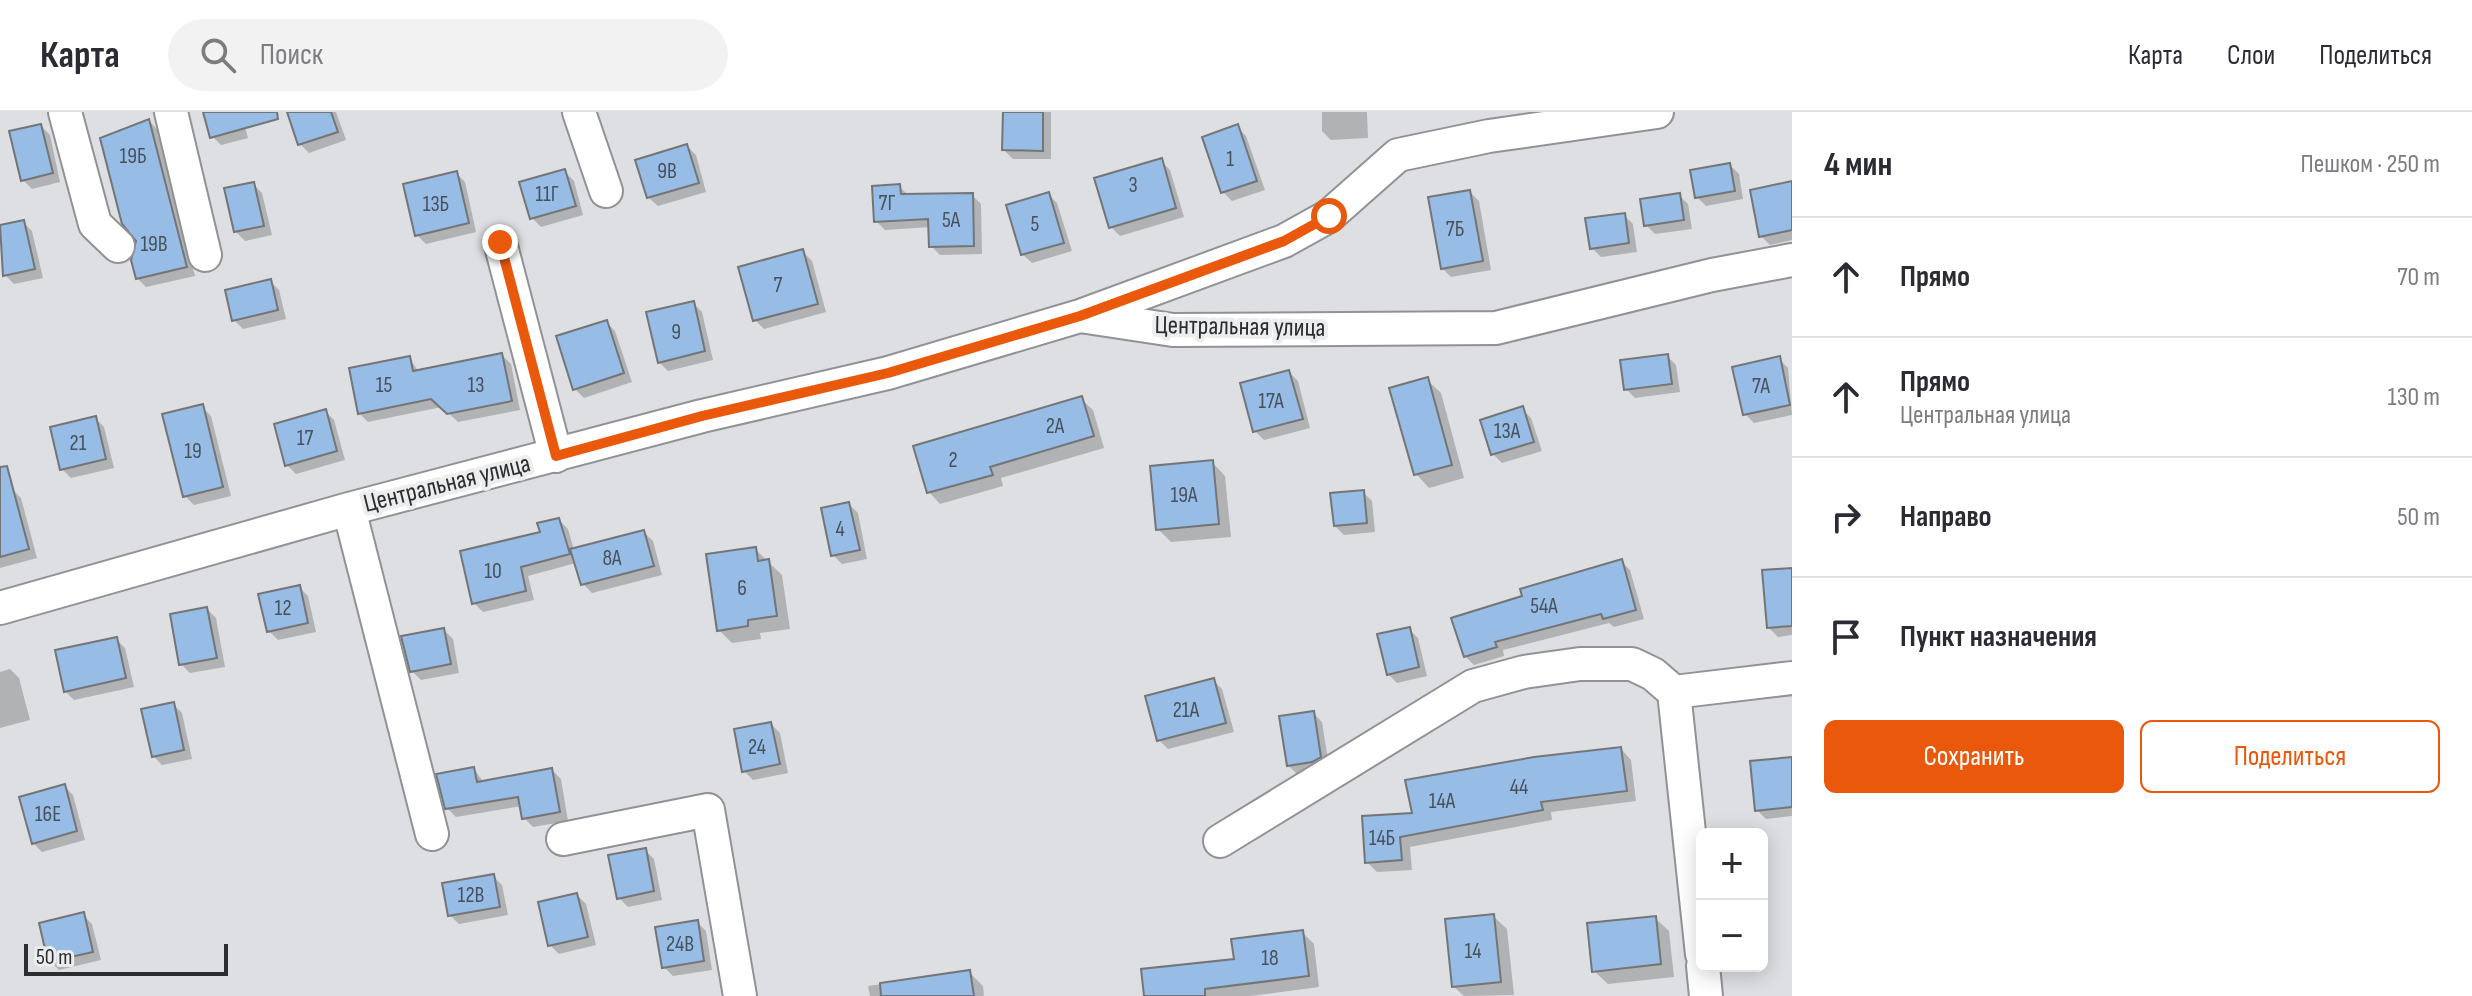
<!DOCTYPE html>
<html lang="ru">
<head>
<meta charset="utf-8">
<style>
	:root { --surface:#fff; --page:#f2f2f3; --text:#2b2b33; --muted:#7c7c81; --line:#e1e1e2; --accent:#ea580c }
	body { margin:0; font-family:"Sofia Sans Condensed",sans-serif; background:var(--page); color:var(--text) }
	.controls { position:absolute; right:24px; bottom:24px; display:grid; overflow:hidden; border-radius:12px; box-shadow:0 4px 20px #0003 }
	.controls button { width:72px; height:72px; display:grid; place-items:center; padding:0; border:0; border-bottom:2px solid var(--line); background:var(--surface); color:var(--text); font:40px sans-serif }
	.scale { position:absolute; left:24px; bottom:20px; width:204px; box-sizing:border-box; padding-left:8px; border:4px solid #2c2d2e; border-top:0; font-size:22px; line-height:28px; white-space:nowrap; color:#2c2d2e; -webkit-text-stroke:6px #ebedef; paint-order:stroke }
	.stop { position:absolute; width:24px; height:24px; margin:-18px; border:6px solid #ea580c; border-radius:50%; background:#fff }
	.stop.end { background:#ea580c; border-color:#fff; box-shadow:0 2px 8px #0008 }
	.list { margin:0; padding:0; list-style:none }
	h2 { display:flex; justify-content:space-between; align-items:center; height:104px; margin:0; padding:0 32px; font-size:34px }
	h2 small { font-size:26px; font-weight:400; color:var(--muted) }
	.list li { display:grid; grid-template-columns:52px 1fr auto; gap:24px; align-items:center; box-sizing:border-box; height:120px; padding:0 32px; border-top:2px solid var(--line) }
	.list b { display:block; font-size:30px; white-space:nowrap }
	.list p { margin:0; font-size:26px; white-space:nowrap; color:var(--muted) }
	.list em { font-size:26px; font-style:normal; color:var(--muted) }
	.actions { display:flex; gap:16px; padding:24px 32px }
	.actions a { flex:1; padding:18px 0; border:2px solid var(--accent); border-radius:12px; text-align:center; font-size:28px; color:var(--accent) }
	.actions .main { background:var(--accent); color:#fff }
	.icon { flex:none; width:44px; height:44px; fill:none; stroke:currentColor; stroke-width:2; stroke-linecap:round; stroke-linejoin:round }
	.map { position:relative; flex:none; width:1792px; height:884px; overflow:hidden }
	header { display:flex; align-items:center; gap:48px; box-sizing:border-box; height:112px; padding:0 40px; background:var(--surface); border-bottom:2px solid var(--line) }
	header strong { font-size:38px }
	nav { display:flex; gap:44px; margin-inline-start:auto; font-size:28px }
	.search { width:560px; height:72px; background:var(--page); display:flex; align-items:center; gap:20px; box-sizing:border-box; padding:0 28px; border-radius:44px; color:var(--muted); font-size:30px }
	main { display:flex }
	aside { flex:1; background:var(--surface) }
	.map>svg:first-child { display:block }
	.shadow { fill:#0003 }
	.building { fill:#97bce5; stroke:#737577; stroke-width:2 }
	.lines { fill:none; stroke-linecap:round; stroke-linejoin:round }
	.minor-casing { stroke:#909295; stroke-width:36 }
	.minor { stroke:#fff; stroke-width:32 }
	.route { stroke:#ea580c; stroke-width:10 }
	.labels { text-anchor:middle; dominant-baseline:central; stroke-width:8; stroke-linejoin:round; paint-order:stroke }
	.number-label { font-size:22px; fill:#47515c }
	.street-label { font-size:26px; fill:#2c2d2e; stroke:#ebedef }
</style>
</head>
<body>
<header>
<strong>Карта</strong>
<div class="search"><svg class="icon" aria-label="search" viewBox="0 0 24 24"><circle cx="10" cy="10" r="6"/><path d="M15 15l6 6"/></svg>Поиск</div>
<nav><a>Карта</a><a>Слои</a><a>Поделиться</a></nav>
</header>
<main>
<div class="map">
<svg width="1792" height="884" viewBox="0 0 1792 884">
	<rect width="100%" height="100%" fill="#dddfe2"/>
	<path class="shadow" d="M205,0h36l7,26 -27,7 -9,-9z
		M289,0h47l10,28 -37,13 -9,-9z
		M1005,0h46v47h-38l-9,-9z
		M1322,0h45l1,26 -37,2 -9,-9z
		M149,9l9,9 37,146 -49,11 -9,-9 2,-37 -21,-111z
		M41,14l9,9 10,47 -28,7 -9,-9z
		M1237,15l9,9 19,54 -33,11 -9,-9z
		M687,34l9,9 10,37 -48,14 -10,-9z
		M1161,49l9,9 14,47 -64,19 -9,-9z
		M1730,53l9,9 4,25 -37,7 -9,-9z
		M565,60l9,9 9,34 -42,12 -9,-9z
		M456,61l9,9 11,50 -50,12 -9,-9z
		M1792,71v57l-22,5 -9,-9z
		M253,72l9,9 10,42 -27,6 -9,-9z
		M899,74l10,10 63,-1 9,9 1,50 -42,1 -9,-9v-19l-46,3 -9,-9z
		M1470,80l9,9 12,69 -40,7 -9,-9z
		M1048,82l9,9 15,48 -40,12 -10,-9z
		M1679,83l9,9 4,25 -37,5 -9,-9z
		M1624,103l9,9 4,28 -36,5 -9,-9z
		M23,110l9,9 11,47 -29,6 -9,-9 -5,-48z
		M803,140l9,9 14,51 -62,17 -9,-9z
		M270,169l9,9 7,29 -43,10 -9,-9z
		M693,191l9,9 11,48 -45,11 -9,-9z
		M606,210l9,9 17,51 -48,16 -9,-9z
		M502,243l9,9 9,46 -62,12 -16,-15 -74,15 -9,-9 50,-55 10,14z
		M1667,244l9,9 4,27 -45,6 -9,-9z
		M1779,247l9,9 4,47 -38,8 -9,-9z
		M1289,260l9,9 12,47 -46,12 -9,-9z
		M1427,268l14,13 23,85 -35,10 -13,-14z
		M1081,287l12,11 11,38 -103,30 2,8 -63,18 -11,-12z
		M202,295l9,9 20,80 -37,9 -9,-9z
		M1522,297l9,9 11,33 -40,12 -9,-9z
		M325,299l9,9 11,40 -49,14 -9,-9z
		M95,306l9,9 10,41 -43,10 -9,-9z
		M1212,350l13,14 6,61 -60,5 -13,-13z
		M12,377l9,9 16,60 -37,10v-76z
		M1363,380l9,9 3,31 -31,3 -9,-9z
		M849,392l9,9 9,46 -25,5 -9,-9z
		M559,408l9,9 6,21 70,-18 9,9 9,34 -70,18 -9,-9 -7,-21 -48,13 6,24 -51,12 -9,-9z
		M755,437l27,26 8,54 -30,4 1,6 -29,4 -13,-13z
		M1621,449l9,9 14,49 -30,8 -5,-4 -106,27 1,6 -30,9 -9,-9 59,-58z
		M1792,458v65l-14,2 -9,-9z
		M299,475l9,9 8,36 -38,8 -9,-9z
		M207,497l9,9 9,49 -35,6 -9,-9z
		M1409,517l9,9 9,38 -30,7 -9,-9z
		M444,518l9,9 6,34 -38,7 -9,-9z
		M116,527l9,9 9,39 -60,13 -9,-9z
		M10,557l9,9 11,42 -30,8v-56z
		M1213,568l9,9 12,43 -66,17 -9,-9z
		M173,592l9,9 10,46 -30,6 -9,-9z
		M1313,601l9,9 7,44 -31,9 -9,-9z
		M771,612l9,9 8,40 -35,7 -9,-9z
		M1621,637l10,11 5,41 -85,11 1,8 -142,27 2,23 -35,2 -10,-10 47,-47z
		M1792,647v57l-26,3 -9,-9z
		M474,657l10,14 68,-13 9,9 7,42 -35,6 -9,-9 -2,-12 -66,11 -9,-9z
		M64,674l9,9 12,45 -43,12 -9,-9z
		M645,738l9,9 8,41 -34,7 -9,-9z
		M493,764l9,9 6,30 -49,9 -9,-9z
		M577,783l9,9 10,41 -37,9 -9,-9z
		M83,803l9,9 9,36 -42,10 -9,-9z
		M1493,804l14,13 7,66 -50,1 -10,-9z
		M1655,806l14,13 5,46 -66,7 -14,-13z
		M697,810l9,9 6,39 -39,6 -9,-9z
		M1302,820l12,12 5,43 -69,9h-104z
		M969,860l14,14 1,10h-114l-2,-10z"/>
	<path class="building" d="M203,0h74l1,7 -68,19z
		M287,0h44l7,20 -40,13z
		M1003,0h40v39l-41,-1z
		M149,7l38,148 -51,12 -5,-19 5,-19 -14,-17 -22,-86z
		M41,12l12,49 -32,8 -12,-50z
		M1238,12l19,57 -36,12 -19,-56z
		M687,32l12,39 -52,15 -12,-38z
		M1162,46l14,50 -67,20 -15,-50z
		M1730,51l5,28 -40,7 -5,-28z
		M565,57l11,37 -46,13 -11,-37z
		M457,59l12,52 -54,13 -12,-52z
		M1792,69v49l-33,7 -9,-47z
		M254,70l10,44 -30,6 -10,-44z
		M900,72l1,10 72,-1 1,53 -45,1 -1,-28 -54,3 -2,-36z
		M1470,78l13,71 -42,8 -13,-72z
		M1049,80l15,51 -43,12 -15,-50z
		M1680,81l4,27 -40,6 -4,-27z
		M1625,101l4,30 -39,6 -5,-31z
		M24,108l11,49 -32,7 -3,-51z
		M803,137l15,55 -65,17 -15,-54z
		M271,167l7,31 -46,11 -7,-31z
		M694,189l11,50 -47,12 -12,-51z
		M607,208l17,53 -51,17 -17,-54z
		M502,241l10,48 -65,13 -16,-15 -73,15 -9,-46 61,-12 3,15z
		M1668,242l4,30 -48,6 -4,-30z
		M1780,244l10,49 -47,10 -11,-48z
		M1289,258l14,49 -50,13 -13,-49z
		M1428,265l24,88 -38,10 -25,-87z
		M1082,284l12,40 -104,31 3,8 -66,18 -14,-47z
		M203,292l20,83 -40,10 -21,-83z
		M1523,294l11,36 -43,13 -11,-35z
		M326,297l11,42 -52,15 -11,-42z
		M96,304l10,43 -46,11 -10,-43z
		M1213,348l6,64 -63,6 -6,-64z
		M7,354l22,83 -29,8v-90z
		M1364,378l3,33 -33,3 -4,-33z
		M849,390l11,48 -29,6 -10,-48z
		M559,406l11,36 -49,13 5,24 -54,13 -12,-53 80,-19 -3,-9z
		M644,418l10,36 -73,19 -11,-36z
		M756,435l2,14 11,-2 8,57 -29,4v6l-31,5 -11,-77z
		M1622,447l14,51 -33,9 -2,-5 -106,28 2,5 -33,10 -13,-39 71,-22 -2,-7z
		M1792,456v58l-25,2 -5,-58z
		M300,473l8,38 -41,9 -9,-38z
		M207,495l10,51 -38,7 -9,-51z
		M1410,515l9,40 -32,8 -10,-41z
		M444,516l7,36 -41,8 -9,-36z
		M117,525l9,41 -62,14 -9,-42z
		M1214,566l12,45 -69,18 -12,-45z
		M174,590l10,48 -32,7 -11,-48z
		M1314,599l7,46 -9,5 -25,4 -8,-50z
		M771,610l9,42 -38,8 -8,-43z
		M1621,635l6,44 -86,11 2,8 -143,27 2,23 -37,3 -3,-47 50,-3 -7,-33 129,-23z
		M1792,645v50l-37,4 -5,-50z
		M474,655l3,15 75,-14 8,44 -38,7 -4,-22 -73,12 -9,-35z
		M65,672l12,47 -45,13 -13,-47z
		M646,736l8,43 -37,8 -9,-44z
		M494,762l6,33 -52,9 -6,-33z
		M577,781l11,44 -40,9 -10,-44z
		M84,800l9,40 -45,10 -9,-39z
		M1494,802l7,68 -49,5 -7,-68z
		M1656,804l5,48 -69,8 -5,-49z
		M698,808l6,41 -42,7 -7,-41z
		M1303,818l6,46 -104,13v7h-61l-3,-27 93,-10 -3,-20z
		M970,858l4,26h-93l-1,-13z"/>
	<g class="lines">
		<g class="minor-casing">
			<path id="minor" d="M65,0l30,112 23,22
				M171,0l34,143
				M579,0l27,79
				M500,130l56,214
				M1083,203l201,-74 45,-25 69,-61 91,-19 168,-24
				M349,397l83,325
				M0,496l349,-99 353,-93 186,-43 192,-57 93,14 323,-2 216,-53 80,-15
				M1674,580l28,262
				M563,727l145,-29 32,186
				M1220,729l253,-155 51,-14 56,-8h52l21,10 21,18 118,-14
				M1703,854l3,30"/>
		</g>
		<use href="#minor" class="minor"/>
	</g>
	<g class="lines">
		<path class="route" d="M500,130l56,214 146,-40 186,-43 192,-57 204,-75 45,-25"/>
	</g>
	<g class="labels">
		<g class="number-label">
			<text x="133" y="44">19Б</text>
			<text x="1230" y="47">1</text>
			<text x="667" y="59">9В</text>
			<text x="1133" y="73">3</text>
			<text x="547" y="82">11Г</text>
			<text x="887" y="91">7Г</text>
			<text x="436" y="92">13Б</text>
			<text x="951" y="108">5А</text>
			<text x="1035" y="112">5</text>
			<text x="1455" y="117">7Б</text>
			<text x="154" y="132">19В</text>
			<text x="778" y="173">7</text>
			<text x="676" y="220">9</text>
			<text x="384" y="273">15</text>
			<text x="476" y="273">13</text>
			<text x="1761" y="274">7А</text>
			<text x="1271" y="289">17А</text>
			<text x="1055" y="314">2А</text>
			<text x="1507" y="319">13А</text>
			<text x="305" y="326">17</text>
			<text x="78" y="331">21</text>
			<text x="193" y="339">19</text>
			<text x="953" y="348">2</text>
			<text x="1184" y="383">19А</text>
			<text x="840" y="417">4</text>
			<text x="612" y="446">8А</text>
			<text x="493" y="459">10</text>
			<text x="742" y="476">6</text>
			<text x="1544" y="494">54А</text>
			<text x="283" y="496">12</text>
			<text x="1186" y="598">21А</text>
			<text x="757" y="635">24</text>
			<text x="1519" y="675">44</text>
			<text x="1442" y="689">14А</text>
			<text x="48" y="702">16Е</text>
			<text x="1382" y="726">14Б</text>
			<text x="471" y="783">12В</text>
			<text x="680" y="832">24В</text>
			<text x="1473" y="839">14</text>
			<text x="1270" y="846">18</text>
		</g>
		<g class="street-label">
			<text transform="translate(1240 215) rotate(1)">Центральная улица</text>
			<text transform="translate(447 372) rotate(-14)">Центральная улица</text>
		</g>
	</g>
</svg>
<div class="controls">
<button>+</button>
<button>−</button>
</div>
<div class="scale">50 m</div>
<div class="stop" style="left:1329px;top:104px"></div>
<div class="stop end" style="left:500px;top:130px"></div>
</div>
<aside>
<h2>4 мин<small>Пешком · 250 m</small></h2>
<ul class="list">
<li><svg class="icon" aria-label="ahead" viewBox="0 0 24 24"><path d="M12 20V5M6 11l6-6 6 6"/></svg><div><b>Прямо</b></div><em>70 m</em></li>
<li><svg class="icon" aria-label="ahead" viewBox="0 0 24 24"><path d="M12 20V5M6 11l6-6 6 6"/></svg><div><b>Прямо</b><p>Центральная улица</p></div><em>130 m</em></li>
<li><svg class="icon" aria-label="right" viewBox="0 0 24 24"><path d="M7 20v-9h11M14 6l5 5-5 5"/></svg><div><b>Направо</b></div><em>50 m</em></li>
<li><svg class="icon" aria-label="arrive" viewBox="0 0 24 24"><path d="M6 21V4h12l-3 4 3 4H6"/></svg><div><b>Пункт назначения</b></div></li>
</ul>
<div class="actions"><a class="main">Сохранить</a><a>Поделиться</a></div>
</aside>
</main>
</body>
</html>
